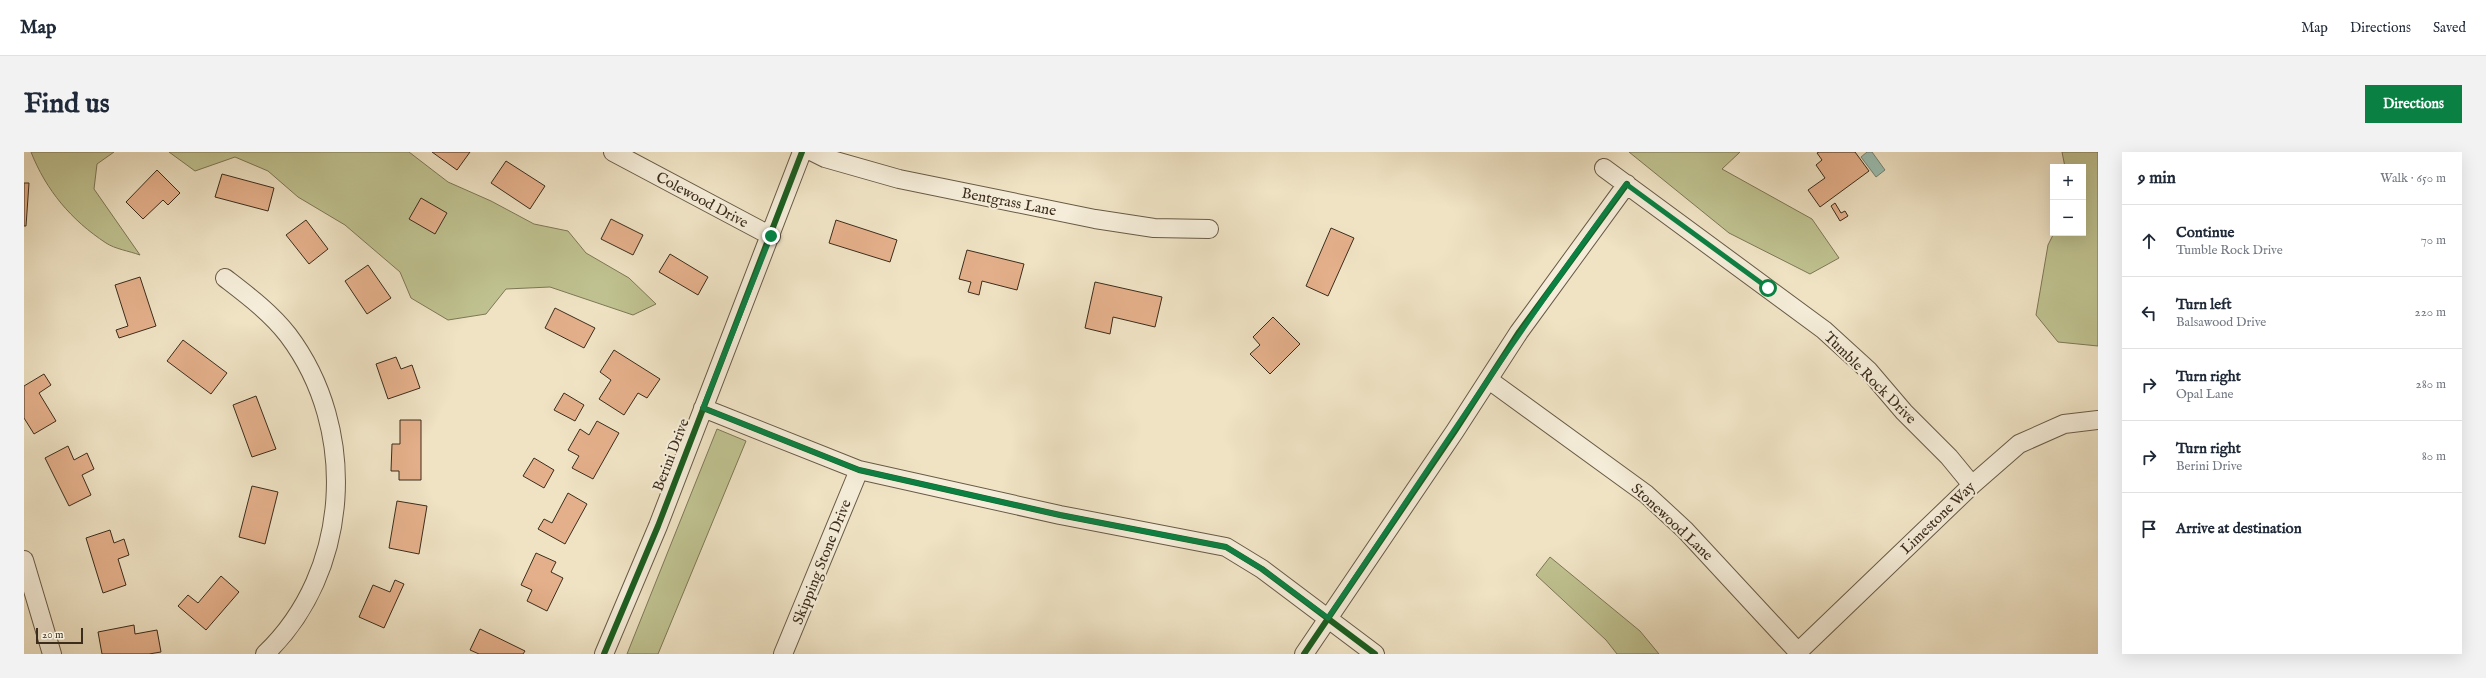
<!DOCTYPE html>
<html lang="en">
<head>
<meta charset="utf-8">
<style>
	:root { --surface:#fff; --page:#f2f2f3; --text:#1f2937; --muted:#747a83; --line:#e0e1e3; --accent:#0b8043 }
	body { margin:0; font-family:"IM FELL English",serif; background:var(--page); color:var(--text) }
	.controls { position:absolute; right:12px; top:12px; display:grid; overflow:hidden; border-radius:0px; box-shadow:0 4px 16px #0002 }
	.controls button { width:36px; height:36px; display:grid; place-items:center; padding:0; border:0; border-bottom:1px solid var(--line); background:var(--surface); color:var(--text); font:20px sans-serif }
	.scale { position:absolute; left:12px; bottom:10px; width:47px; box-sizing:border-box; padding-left:4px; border:2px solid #3b2c1c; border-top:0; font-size:11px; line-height:14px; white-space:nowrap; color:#3b2c1c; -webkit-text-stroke:3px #f5edd9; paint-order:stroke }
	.stop { position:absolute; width:12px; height:12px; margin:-9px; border:3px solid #0b8043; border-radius:50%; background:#fff }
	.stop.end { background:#0b8043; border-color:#fff; box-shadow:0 1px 4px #0008 }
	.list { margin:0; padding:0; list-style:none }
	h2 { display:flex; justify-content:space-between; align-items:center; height:52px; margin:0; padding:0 16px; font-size:17px }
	h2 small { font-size:13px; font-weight:400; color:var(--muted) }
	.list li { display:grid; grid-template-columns:26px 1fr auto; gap:12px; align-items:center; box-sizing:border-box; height:72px; padding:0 16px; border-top:1px solid var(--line) }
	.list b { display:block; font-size:15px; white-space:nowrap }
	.list p { margin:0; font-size:13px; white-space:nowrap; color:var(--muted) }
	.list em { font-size:13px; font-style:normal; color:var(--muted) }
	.icon { flex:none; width:22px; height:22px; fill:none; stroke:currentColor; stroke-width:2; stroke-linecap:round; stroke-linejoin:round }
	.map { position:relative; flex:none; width:2074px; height:502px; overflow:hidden; border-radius:0px }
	header { display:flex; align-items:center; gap:24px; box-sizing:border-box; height:56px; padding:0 20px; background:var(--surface); border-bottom:1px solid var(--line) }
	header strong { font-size:19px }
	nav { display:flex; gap:22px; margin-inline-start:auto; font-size:14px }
	.intro { display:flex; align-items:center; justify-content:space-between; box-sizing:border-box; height:96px; padding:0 24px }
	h1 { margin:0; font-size:28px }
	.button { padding:10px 18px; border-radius:0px; background:var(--accent); color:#fff; font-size:14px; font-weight:700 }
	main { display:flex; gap:24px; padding:0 24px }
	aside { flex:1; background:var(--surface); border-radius:0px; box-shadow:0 4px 16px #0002 }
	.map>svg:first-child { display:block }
	.green { fill:#bfc290; stroke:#7d7756 }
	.water { fill:#9abeb1; stroke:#748475 }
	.building { fill:#e4b08b; stroke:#3b2c1c }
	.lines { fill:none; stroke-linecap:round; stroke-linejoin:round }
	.street-casing { stroke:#685a46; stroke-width:20 }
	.street { stroke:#f5edd9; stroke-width:18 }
	.cycleway-casing { stroke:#f5edd9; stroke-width:8 }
	.cycleway { stroke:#1b5e20; stroke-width:6 }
	.route { stroke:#0b8043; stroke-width:5 }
	.labels { text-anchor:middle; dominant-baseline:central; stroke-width:4; stroke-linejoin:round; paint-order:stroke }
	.street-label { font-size:15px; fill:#3b2c1c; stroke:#f5edd9 }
</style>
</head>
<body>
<header>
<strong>Map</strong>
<nav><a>Map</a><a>Directions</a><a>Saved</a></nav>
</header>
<div class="intro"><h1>Find us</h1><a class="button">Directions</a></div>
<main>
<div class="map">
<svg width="2074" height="502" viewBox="0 0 2074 502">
	<rect width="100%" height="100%" fill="#efe3c4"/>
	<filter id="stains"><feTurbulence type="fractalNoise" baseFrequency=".005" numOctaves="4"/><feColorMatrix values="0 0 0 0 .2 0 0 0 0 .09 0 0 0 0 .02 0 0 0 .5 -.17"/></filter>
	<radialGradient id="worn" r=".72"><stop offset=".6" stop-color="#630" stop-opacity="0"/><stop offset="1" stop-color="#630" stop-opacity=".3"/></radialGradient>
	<path class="green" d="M7,0h83l-17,12 -3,25 46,66c-11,-4 -25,-6 -34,-12 -35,-23 -60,-53 -75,-91z
		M145,0h240l39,30 43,19 43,23 34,7 18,22 43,25 27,26 -23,11 -83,-28 -44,2 -20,25 -38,6 -37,-22 -11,-26 -55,-47 -47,-28 -30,-26 -33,-14 -40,14z
		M1605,0h111l-18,17 90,50 27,39 -29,16 -81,-41z
		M2038,0h36v194l-40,-4 -22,-27 12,-70 6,-12h29v-66h-18z
		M693,277l29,12 -88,213h-31z
		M1526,405l90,74 19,23h-42l-11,-14 -70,-65z"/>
	<path class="water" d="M1843,0h5l13,18 -9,7 -15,-20z"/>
	<path class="building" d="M408,0h38l-13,18z
		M1795,0h36l14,19 -49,36 -12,-17 17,-12 -9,-13 6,-5 -5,-7z
		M482,9l39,25 -15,23 -39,-26z
		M133,18l23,23 -12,12 -5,-5 -20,19 -17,-17z
		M198,22l52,14 -6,23 -53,-14z
		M0,31h5l-3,43h-2z
		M397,46l26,15 -12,21 -26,-15z
		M1811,51l6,10 4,-2 3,5 -8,5 -9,-15z
		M587,67l32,16 -10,20 -32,-16z
		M282,68l22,29 -19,15 -23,-29z
		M812,68l61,20 -7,22 -61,-19z
		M1307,76l23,10 -26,58 -22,-10z
		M943,98l57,14 -7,26 -35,-9 -3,14 -11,-3 3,-10 -12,-3z
		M646,102l38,23 -10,18 -39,-23z
		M344,113l23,33 -24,16 -22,-33z
		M116,125l16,49 -37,12 -3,-8 12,-4 -13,-41z
		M1071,130l67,15 -7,30 -42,-10 -3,17 -25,-6z
		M531,156l40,20 -11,20 -39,-20z
		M1249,165l27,27 -30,30 -20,-20 10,-9 -7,-8z
		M159,188l44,33 -16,21 -44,-33z
		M590,198l46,29 -13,19 -9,-5 -14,22 -25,-16 12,-19 -11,-8z
		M372,205l5,12 11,-4 8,23 -32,11 -12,-35z
		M20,222l7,11 -12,8 17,28 -22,13 -10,-16v-32z
		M540,241l20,12 -9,16 -21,-11z
		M232,244l20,53 -24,8 -19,-52z
		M376,268h21v60h-22v-9h-8l1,-27h8z
		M573,269l22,12 -26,46 -21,-11 7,-12 -11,-6 12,-21 9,6z
		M44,294l6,14 13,-7 7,16 -12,6 9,20 -22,11 -24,-48z
		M510,306l20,12 -10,18 -21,-12z
		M228,334l26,6 -13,52 -26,-7z
		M544,341l19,11 -22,40 -27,-15 6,-10 8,4z
		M373,349l30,5 -8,48 -30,-6z
		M86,378l4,13 10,-4 5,16 -11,4 8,26 -23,8 -17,-55z
		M512,401l20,9 -5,10 12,6 -16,33 -20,-10 5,-11 -11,-5z
		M197,424l18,16 -33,38 -28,-24 10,-11 10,8z
		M371,428l9,4 -20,44 -25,-11 14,-32 17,7z
		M110,473l1,9 22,-4 4,22 -12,2h-47l-4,-22z
		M456,477l45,22 -2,3h-44l-9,-4z"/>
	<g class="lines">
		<g class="street-casing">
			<path id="street" d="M589,0l158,84
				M789,0l12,6 74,21 196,40 59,9 55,1
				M1580,16l220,162 45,41 35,41 45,45 23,28
				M201,126c22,17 45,34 63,57 71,94 63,237 -23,319
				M1465,228l157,114 39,36 115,124
				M679,256l156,62 201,45 166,32 36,22 113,85
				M0,408l28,94
				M1774,500l174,-167 47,-41 45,-20 34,-4
				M580,502l54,-128 144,-374
				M759,502l76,-184
				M1280,502l151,-223 64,-99 108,-148"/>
		</g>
		<use href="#street" class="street"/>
		<g class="cycleway-casing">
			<path id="cycleway" d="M679,256l156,62 201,45 166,32 36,22 113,85
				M580,502l54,-128 144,-374
				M1280,502l151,-223 64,-99 108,-148"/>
		</g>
		<use href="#cycleway" class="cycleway"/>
	</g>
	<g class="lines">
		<path class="route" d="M747,84l-68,172 156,62 201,45 166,32 36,22 66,49c98,-145 194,-293 298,-434l142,104"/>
	</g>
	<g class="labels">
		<g class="street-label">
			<text transform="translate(678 48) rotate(28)">Colewood Drive</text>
			<text transform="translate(985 50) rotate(11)">Bentgrass Lane</text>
			<text transform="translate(1846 226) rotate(45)">Tumble Rock Drive</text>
			<text transform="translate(647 303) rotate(-69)">Berini Drive</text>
			<text transform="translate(1914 366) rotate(-44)">Limestone Way</text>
			<text transform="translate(1648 370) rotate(43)">Stonewood Lane</text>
			<text transform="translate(798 410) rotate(-68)">Skipping Stone Drive</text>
		</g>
	</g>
	<rect width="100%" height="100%" filter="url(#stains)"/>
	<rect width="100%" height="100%" fill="url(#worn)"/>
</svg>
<div class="controls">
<button>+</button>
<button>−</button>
</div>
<div class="scale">20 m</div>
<div class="stop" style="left:1744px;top:136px"></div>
<div class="stop end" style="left:747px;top:84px"></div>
</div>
<aside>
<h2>9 min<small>Walk · 650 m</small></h2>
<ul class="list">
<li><svg class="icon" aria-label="ahead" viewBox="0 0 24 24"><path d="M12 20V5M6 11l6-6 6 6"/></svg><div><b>Continue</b><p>Tumble Rock Drive</p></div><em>70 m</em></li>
<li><svg class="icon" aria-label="left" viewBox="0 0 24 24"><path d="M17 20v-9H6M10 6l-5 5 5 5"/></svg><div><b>Turn left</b><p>Balsawood Drive</p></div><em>220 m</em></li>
<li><svg class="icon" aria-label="right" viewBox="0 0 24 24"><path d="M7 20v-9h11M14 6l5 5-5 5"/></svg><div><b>Turn right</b><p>Opal Lane</p></div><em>280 m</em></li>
<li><svg class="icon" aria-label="right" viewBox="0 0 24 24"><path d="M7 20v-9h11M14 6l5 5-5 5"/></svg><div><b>Turn right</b><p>Berini Drive</p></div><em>80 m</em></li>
<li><svg class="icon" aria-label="arrive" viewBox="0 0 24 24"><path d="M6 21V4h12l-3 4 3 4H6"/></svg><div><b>Arrive at destination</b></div></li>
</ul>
</aside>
</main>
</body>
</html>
